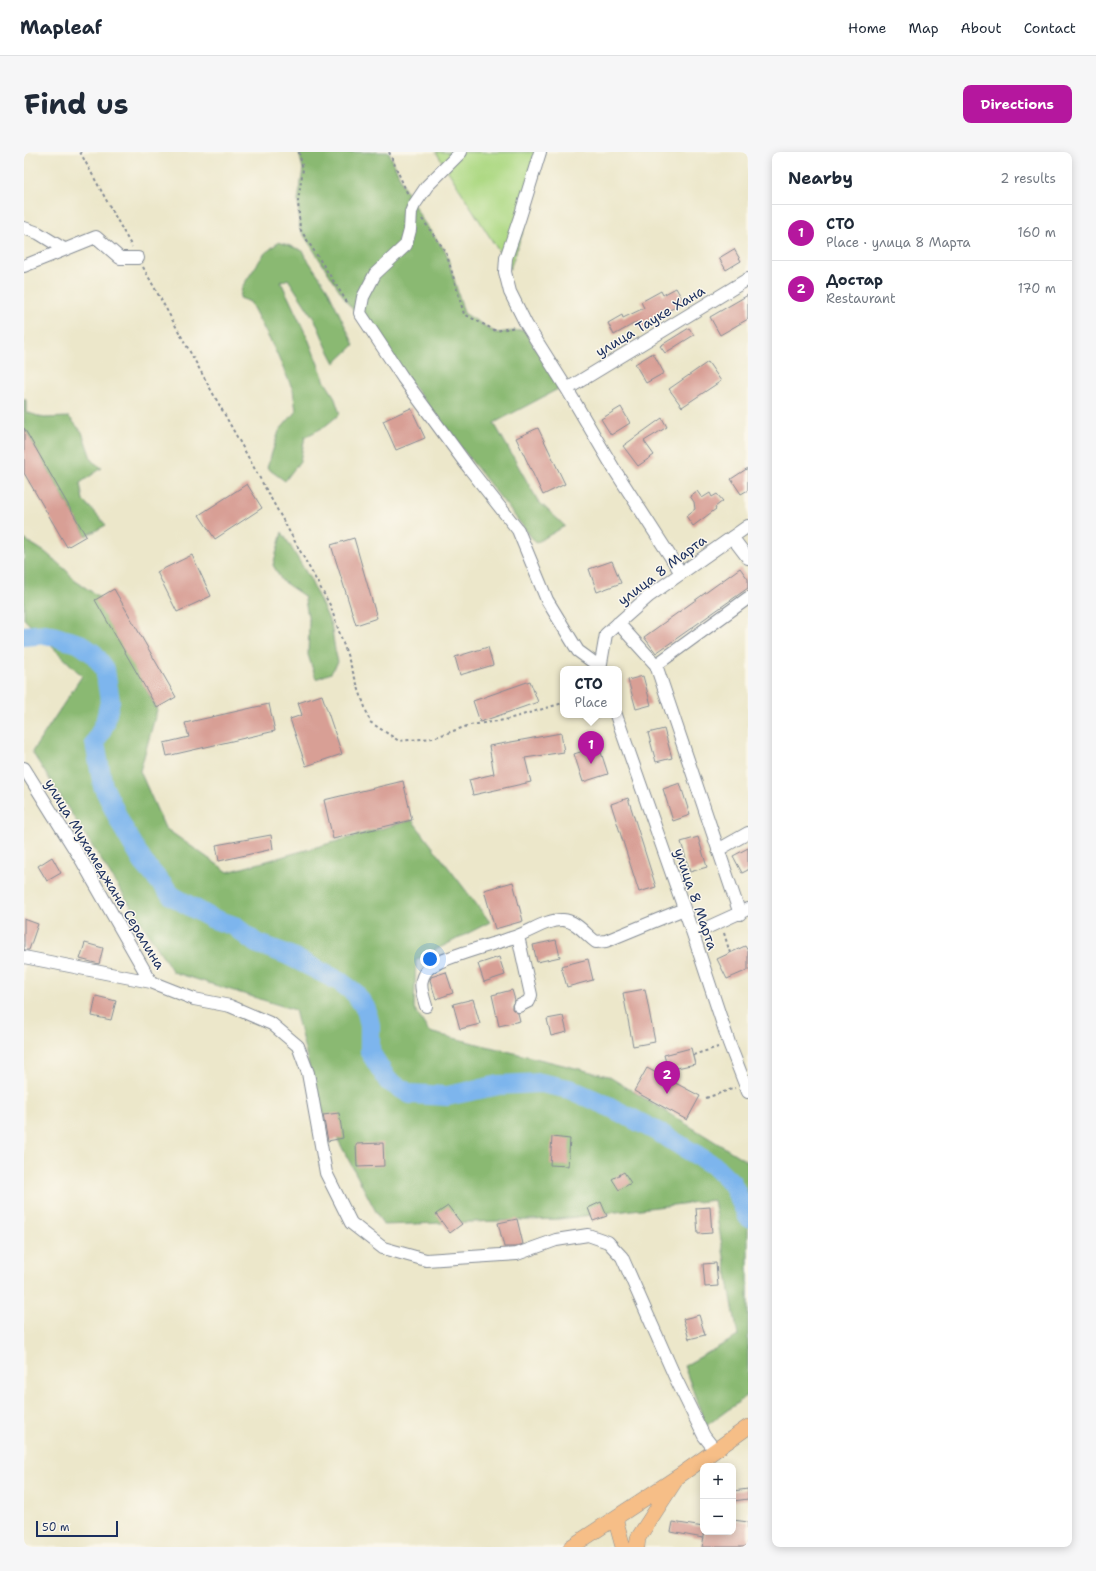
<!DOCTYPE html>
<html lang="en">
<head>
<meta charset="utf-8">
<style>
	:root { --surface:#fff; --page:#f6f6f7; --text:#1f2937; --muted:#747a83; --line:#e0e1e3; --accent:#b5179e }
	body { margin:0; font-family:"Shantell Sans",sans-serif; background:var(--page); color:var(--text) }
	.controls { position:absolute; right:12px; bottom:12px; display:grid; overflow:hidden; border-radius:8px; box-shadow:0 2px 10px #0003 }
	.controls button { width:36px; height:36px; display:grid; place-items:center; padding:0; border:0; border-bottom:1px solid var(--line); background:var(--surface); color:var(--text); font:20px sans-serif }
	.scale { position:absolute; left:12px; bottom:10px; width:82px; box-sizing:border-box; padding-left:4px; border:2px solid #1b2f5e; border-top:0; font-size:11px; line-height:14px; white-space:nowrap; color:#1b2f5e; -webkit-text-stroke:3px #fbf7ec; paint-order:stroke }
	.you { position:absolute; left:406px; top:807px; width:14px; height:14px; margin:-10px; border:3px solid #fff; border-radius:50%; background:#1a73e8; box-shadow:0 0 0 6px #1a73e833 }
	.badge { display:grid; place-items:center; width:26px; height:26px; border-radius:50%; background:var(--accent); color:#fff; font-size:13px; font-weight:700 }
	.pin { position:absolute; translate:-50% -33px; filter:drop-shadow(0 1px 2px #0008) }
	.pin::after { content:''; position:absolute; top:21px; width:14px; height:12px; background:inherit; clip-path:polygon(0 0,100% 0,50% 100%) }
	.popup { position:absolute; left:536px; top:514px; width:62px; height:52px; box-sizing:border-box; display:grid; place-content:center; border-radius:8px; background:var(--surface); filter:drop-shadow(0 1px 3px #0005); font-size:13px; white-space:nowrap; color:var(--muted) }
	.popup b { font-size:15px; color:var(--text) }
	.popup::after { content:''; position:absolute; left:50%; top:100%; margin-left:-8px; border:8px solid transparent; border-top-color:var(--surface) }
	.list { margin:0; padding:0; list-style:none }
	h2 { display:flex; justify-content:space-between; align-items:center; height:52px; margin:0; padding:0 16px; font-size:17px }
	h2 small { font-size:13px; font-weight:400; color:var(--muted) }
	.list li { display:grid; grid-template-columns:26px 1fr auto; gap:12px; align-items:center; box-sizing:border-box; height:56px; padding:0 16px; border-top:1px solid var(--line) }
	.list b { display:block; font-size:15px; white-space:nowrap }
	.list p { margin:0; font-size:13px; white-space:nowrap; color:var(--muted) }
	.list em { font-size:13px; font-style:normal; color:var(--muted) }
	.map { position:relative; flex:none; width:724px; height:1395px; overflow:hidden; border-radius:8px }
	header { display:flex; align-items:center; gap:24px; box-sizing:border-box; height:56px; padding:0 20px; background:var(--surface); border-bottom:1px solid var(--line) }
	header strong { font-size:19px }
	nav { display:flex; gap:22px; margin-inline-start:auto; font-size:14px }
	.intro { display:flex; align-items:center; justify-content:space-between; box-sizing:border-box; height:96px; padding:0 24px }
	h1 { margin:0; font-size:28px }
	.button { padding:10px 18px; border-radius:8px; background:var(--accent); color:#fff; font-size:14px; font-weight:700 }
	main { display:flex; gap:24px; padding:0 24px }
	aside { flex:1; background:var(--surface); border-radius:8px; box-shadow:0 2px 10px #0003 }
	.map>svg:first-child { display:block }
	.green { fill:#aed984; stroke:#648471 }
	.forest { fill:#8ab972; stroke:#527468 }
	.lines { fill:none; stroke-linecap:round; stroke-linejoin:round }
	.river { stroke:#7db5ed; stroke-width:20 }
	.building { fill:#d89f95 }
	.minor-casing { stroke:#848b94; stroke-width:14 }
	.major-casing { stroke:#848b94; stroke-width:16 }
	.path { stroke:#848b94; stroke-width:2; stroke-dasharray:3 3; stroke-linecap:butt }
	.minor { stroke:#fff; stroke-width:12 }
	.major { stroke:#f6be87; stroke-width:15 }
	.labels { text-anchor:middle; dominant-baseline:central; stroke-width:3; stroke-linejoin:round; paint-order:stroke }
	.street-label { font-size:14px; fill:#1b2f5e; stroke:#fbf7ec }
</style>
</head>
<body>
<header>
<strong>Mapleaf</strong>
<nav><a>Home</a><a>Map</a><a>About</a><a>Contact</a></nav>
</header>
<div class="intro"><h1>Find us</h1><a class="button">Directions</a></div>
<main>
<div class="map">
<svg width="724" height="1395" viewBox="0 0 724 1395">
	<rect width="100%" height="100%" fill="#fbf7ec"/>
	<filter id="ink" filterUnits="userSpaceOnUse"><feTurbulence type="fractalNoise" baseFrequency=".025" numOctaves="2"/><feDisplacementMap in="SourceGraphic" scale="8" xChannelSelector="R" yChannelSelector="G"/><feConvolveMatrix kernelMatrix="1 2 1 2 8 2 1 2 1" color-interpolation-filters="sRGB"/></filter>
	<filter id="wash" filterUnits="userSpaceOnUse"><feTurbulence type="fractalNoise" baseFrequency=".012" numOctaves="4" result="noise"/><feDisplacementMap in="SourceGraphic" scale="16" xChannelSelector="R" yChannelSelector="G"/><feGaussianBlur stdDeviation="0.9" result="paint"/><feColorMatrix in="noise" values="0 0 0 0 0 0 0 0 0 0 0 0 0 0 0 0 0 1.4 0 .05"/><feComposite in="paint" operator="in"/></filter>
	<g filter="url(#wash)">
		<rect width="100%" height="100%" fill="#ece7ca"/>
		<path class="green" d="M412,0h108l-21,80 -13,37z"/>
		<path class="forest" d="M275,0h90l16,37 18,32 23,31 18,61 32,20 28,-3 36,58 -66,35 44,78 27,25 -29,17 -189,-241 -47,-73 -2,-28 5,-32z
			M255,90l22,8 26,38 27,57 -19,18 -8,-15 -11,-26 -28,-43 -7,3 28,59 16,41 9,14 6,18 -16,13 -19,10 -5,24 -15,20 -18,-13 12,-37 17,-20 -3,-21 -19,-42 -24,-46 -10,-4 2,-11 22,-33z
			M0,247l2,1v12l18,6 25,-1 13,15 10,29 10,7 -22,15 3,17 23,25 -20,11 -62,-108z
			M258,380l28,47 21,45 4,26 3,12 -7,11 -15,6 -8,-24 1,-34 -5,-25 -22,-15 -9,-16z
			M0,387l21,13 22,19 7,9 27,18 56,112 -17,61 25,57 63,44 184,-52 78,102 -74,38 -2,48 15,24 179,44 140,86v233l-42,31 -22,-60 54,-30 -24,-136 -155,19 -176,6 -65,-123 -23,-92 -122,-38 -141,-220 50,-76 -58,-57z"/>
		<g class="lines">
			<path class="river" d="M0,484l22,-2 34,10 14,10 11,15 5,32 -5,22 -10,20 8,43 19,40 21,36 29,34 39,22 23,8 22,17 30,11 53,27 16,12 11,16 4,16v27l18,29 22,13 37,2 52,-11 42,-2 28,6 39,17 52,27 53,32 19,18 16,34"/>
		</g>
		<g id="blocks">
			<path class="building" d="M710,97l7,12 -15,9 -7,-12z
				M652,136l8,14 -37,21 2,4 -8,4 -4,-9 -23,13 -6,-12 14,-8 1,3 21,-10 -3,-6 20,-11 2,4z
				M724,143v24l-28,16 -10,-18z
				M665,176l5,7 -29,18 -5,-7z
				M629,201l11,20 -18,10 -11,-19z
				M684,210l13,19 -39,26 -13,-18z
				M597,255l9,16 -19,12 -10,-16z
				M387,256l14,30 -29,12 -13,-29z
				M638,266l5,9 -23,14 10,14 -16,11 -15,-20z
				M0,276l62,108 -19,11 -43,-74z
				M514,276l27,56 -22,11 -27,-57z
				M724,316v22l-7,4 -10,-15z
				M223,332l15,24 -47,31 -16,-24z
				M673,339l5,7 8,-5 2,4 5,-3 6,7 -8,6 1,2 -23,17 -7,-10 9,-7 -1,-7 -4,-6z
				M330,386l23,80 -21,7 -25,-80z
				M168,403l19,41 -34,16 -20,-40z
				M588,409l9,22 -24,9 -8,-23z
				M716,416l8,11v9l-92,65 -12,-16z
				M90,437l62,108 -19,11 -62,-108z
				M464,495l5,18 -33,10 -5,-18z
				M619,524l8,29 -15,4 -8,-29z
				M506,529l8,21 -58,20 -7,-21z
				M298,543l20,59 -36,12 -16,-47 12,-4 -4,-12z
				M245,552l6,27 -108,25 -3,-13 25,-6 -4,-14z
				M640,577l8,29 -16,4 -8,-29z
				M537,581l3,19 -39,6 6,24 -58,13 -4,-15 25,-6 -5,-28z
				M575,594l9,28 -25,8 -9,-28z
				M379,629l9,39 -79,19 -9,-39z
				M656,631l10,32 -17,6 -10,-32z
				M604,646l28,89 -17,5 -28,-88z
				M247,683l2,14 -54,12 -3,-16z
				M674,685l9,30 -17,5 -9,-30z
				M724,696v22l-6,3 -9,-17z
				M28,705l9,16 -14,8 -9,-15z
				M489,730l10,39 -28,8 -11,-39z
				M0,767l14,5 -9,26h-5z
				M532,788l4,17 -23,5 -4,-17z
				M61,791l18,5 -4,16 -19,-5z
				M721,794l3,5v19l-21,9 -10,-20z
				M475,805l6,18 -21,7 -6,-18z
				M564,807l5,21 -26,7 -6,-21z
				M422,820l7,21 -17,6 -6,-19 1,-3z
				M621,837l10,53 -22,4 -10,-53z
				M488,838l3,10 -3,5v4l6,4 2,8 -21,5 -7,-31z
				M72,844l20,5 -5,19 -19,-4z
				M449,847l7,25 -20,5 -7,-25z
				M539,864l4,16 -16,4 -4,-17z
				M667,896l4,16 -27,6 -4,-15z
				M623,916l53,28 -13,24 -53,-29z
				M315,961l4,25 -15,3 -5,-26z
				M528,985l18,2 -2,27 -18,-1z
				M359,991l1,23 -27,1 -1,-23z
				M600,1020l7,11 -12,7 -7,-11z
				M577,1050l6,14 -14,5 -5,-13z
				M424,1054l14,18 -12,9 -14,-19z
				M686,1055l2,26 -14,1 -2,-26z
				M493,1067l6,25 -8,3h-11l-6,-24z
				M692,1111l2,23 -13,1 -2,-23z
				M675,1163l6,20 -16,4 -6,-20z
				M724,1337v10l-15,2v-10z
				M709,1368l15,2v25h-46l3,-15h28z
				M649,1370l30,5v11l-32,-6z"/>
		</g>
	</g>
	<g filter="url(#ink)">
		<use href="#blocks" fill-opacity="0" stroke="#848b94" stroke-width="1"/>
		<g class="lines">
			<g class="minor-casing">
				<path id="minor" d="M437,0l-34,34 -13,19 -3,7 -1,18 -4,15 -31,29 -12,23 -3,16 43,65 66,90 49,62 29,70 31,51 22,16
					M516,0l-20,65 -14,41 -1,14 5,20 16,32 41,65 47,80 67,104
					M0,76l14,5 26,16
					M0,114l72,-29 24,21h18
					M543,237l181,-110
					M708,385l16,21
					M594,471l38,42 84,249
					M632,513l92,-67
					M576,517l6,-35 43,-38 99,-70
					M592,563l77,219 36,109 19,49
					M0,616l58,93 69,121 43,17 36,7 42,18 26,22 10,27 18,100 25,50 32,25 43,12 91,-6 39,-14 32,-5 20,7 14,15 53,120 29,59 11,14
					M694,698l30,-17
					M669,782l55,-25
					M494,784l13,59 -2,6 -10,5
					M0,805l127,25
					M402,854c-4,-14 -9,-25 2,-37 10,-11 71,-26 89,-33 14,-5 31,-17 46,-16 14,1 23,15 33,22l10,-1 78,-32"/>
			</g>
			<g class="major-casing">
				<path id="major" d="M591,1366l8,29
					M547,1395l108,-71 69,-49
					M613,1395l1,-9 37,-57"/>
			</g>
			<path class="path" d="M56,0l52,95
				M275,0l4,17 -5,32 2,28 47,73
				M365,0l19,43
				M398,67l24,33 18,62 32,17 20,-4
				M119,115l187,338 40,117 29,19 34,-3 37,-13 35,-5 58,-17
				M700,781l6,20
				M669,903l25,-8
				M682,946l29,-10"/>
			<use href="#minor" class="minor"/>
			<use href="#major" class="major"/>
		</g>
	</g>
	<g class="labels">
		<g class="street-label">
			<text transform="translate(626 169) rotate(-31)">улица Тауке Хана</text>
			<text transform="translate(638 418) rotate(-37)">улица 8 Марта</text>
			<text transform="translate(81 722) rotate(59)">улица Мухамеджана Сералина</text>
			<text transform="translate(672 747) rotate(71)">улица 8 Марта</text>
		</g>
	</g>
</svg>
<div class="controls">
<button>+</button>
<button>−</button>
</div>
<div class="scale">50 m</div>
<div class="you"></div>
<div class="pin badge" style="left:567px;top:612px">1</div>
<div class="popup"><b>СТО</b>Place</div>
<div class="pin badge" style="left:643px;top:942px">2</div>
</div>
<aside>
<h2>Nearby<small>2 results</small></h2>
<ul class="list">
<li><span class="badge">1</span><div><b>СТО</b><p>Place · улица 8 Марта</p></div><em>160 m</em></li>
<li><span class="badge">2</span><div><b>Достар</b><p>Restaurant</p></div><em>170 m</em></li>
</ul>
</aside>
</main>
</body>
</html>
